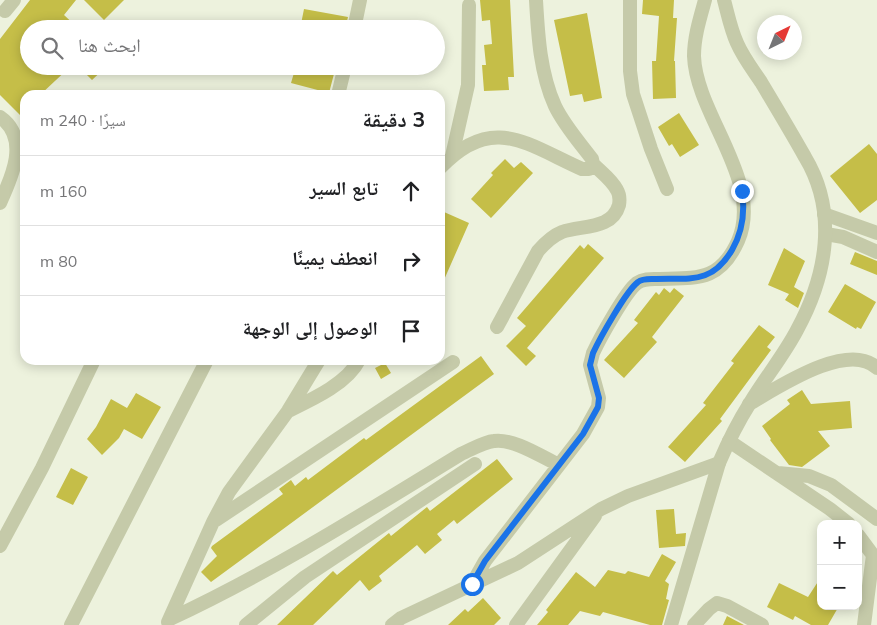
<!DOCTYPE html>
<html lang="ar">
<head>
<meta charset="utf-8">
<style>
	:root { --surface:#fff; --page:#f6f6f6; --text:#202124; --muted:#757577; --line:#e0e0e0 }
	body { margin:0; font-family:Mulish,"Noto Naskh Arabic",sans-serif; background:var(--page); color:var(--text); direction:rtl }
	.controls { position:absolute; right:15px; bottom:15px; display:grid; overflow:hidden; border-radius:10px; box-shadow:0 2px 12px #0003 }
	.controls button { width:45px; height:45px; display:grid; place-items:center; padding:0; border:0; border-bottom:1px solid var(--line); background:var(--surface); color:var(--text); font:25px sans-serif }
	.compass { position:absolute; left:757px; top:15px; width:45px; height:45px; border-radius:50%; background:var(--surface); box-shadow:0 2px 12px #0003; rotate:43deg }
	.stop { position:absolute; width:15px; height:15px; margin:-11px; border:4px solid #1a73e8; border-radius:50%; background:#fff }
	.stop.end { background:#1a73e8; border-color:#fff; box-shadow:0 1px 5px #0008 }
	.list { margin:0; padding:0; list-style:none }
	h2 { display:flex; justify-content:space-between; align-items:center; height:65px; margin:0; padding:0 20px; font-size:21px }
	h2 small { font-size:16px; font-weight:400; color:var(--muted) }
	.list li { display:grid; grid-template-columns:32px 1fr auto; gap:15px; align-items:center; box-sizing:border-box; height:70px; padding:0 20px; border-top:1px solid var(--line) }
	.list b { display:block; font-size:19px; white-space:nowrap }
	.list em { font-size:16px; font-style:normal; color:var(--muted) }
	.icon { flex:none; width:28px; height:28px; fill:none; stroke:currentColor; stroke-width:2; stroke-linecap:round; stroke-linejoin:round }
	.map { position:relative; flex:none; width:877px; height:625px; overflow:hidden; direction:ltr }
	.search { position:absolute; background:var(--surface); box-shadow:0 2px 12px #0003; left:20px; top:20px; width:425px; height:55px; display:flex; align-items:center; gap:12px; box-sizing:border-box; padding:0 18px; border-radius:28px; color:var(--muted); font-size:19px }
	.panel { position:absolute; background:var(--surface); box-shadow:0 2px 12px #0003; left:20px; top:90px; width:425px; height:275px; border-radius:15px; direction:rtl }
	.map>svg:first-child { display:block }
	.building { fill:#c5be48 }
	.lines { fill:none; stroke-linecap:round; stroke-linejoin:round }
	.minor { stroke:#c5caa9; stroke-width:14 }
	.tertiary { stroke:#c5caa9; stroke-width:14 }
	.route { stroke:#1a73e8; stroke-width:6 }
</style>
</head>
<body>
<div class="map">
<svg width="877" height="625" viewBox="0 0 877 625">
	<rect width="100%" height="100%" fill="#edf2dd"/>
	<path class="building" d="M30,0h46l-12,15 15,14h-50v37h42l-31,29h-15v25l-25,-25v-56z
		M84,0h40l-20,20z
		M480,0h30l4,77h-6l1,13 -25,1 -2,-26h4l-2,-20 8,-1 -2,-24 -8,1z
		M643,0h31l-1,18h4l-3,43h1l1,37 -23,1 -1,-38h4l3,-45 -17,-2z
		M304,9l44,8 -3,12h-45z
		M587,13l15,85 -18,4 -2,-8 -12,2 -16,-76z
		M78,66h29l-15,14z
		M296,66h27l12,4 -6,23 -38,-10z
		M679,113l20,32 -19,12 -8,-13 -3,2 -11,-19z
		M869,144l8,10v46l-17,13 -30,-37z
		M505,159l9,9 7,-6 12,11 -42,45 -20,-19 22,-24 -2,-2z
		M444,212l25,11 -29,66v-70z
		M588,244l16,14 -77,90 9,8 -10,10 -20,-20 20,-20 -9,-8 63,-73 4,4z
		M784,248l21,13 -11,26 10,6 -6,15 -13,-8 4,-6 -21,-9z
		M855,252l22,9v14l-27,-11z
		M845,284l31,18 -15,27 -4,-2 -1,2 -28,-17z
		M664,288l6,5 4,-5 10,8 -32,41 5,5 -33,36 -20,-18 34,-37 -4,-3 22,-28 3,3z
		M759,325l16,12 -8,10 4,3 -51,69 2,2 -37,41 -17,-15 38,-42 -3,-2 31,-40 -3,-2z
		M481,356l13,18 -283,208 -10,-10 16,-16 -6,-8 1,-2 71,-52 -4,-5 12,-9 4,6 11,-9 2,3 56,-42 2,2z
		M385,363l6,10 -10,6 -6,-11z
		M802,390l9,14 39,-3 2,27 -34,3 12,15 -28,21 -13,-2 -19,-25 1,-1 -9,-13 28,-22 -3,-4z
		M136,393l25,14 -19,32 -18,-10 -5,9 -17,17 -15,-16 9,-12 15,-28 16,9z
		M497,459l16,20 -56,45 -3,-4 -17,14 5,6 -17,14 -8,-9 -38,31 3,5 -13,10 -9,-11 -47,45h-36l56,-54 4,4 52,-42 2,3 36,-29 3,4z
		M71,468l17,9 -15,28 -17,-8z
		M674,509l2,25 10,-1 -1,13 -26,2 -3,-38z
		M662,554l14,8 -11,19 4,3 -3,15 3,1 -7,25h-12l-47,-13 -3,4 -20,-5 -12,14h-31l11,-13 -2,-2 30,-38 19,15 13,-17 17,4 3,-3 21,6z
		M821,577v29h18l-11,19h-17l-16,-9 -2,4 -26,-13 12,-24 29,14z
		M483,598l18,20 -7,7h-46l17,-16 3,3z
		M727,616l17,9h-21z"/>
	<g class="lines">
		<path class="minor" d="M630,0v71l3,23 18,55 16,40
			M5,11l9,-11
			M354,29l6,-29
			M338,95l7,-29
			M0,117c30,21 12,60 0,86
			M452,156l16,-71 1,-80
			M440,168c52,-55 86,-24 142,1h7l4,-5 -1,-5c-12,-16 -28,-34 -37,-53 -15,-33 -17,-71 -19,-106
			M824,214l53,19
			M826,234l17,3 34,15
			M497,327l41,-76c7,-8 14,-15 24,-19 20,-7 50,-2 57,-27 1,-6 1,-10 -2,-15 -5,-10 -16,-18 -24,-26
			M749,404c28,-16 99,-64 128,-36
			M288,411c23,-11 59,-27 71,-51
			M729,441l101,68 19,15
			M778,473l31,3 22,9 46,34
			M216,520l237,-158
			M858,535l15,20 4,9
			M0,546l42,-78 52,-108
			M472,584l13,-23 98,-127 15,-27 1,-9 -9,-33 3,-12c7,-15 33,-62 44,-70 7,-5 15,-4 23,-4 38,-1 60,2 78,-38 26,-60 -42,-126 -44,-185 0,-19 6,-38 11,-56
			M170,619c101,-47 196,-107 291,-165 10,-4 22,-12 33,-13 19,-3 48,16 65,24
			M168,622l45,-100 16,-30 59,-81 31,-51
			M71,625l136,-265
			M246,625l59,-48 170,-113
			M392,625l9,-7 117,-55 83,-54 27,-13 91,-33
			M516,625l79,-109
			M694,625l15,-16 8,-6 10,3 35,19
			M864,625l9,-70"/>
		<path class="tertiary" d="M671,625l48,-162c9,-21 19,-41 31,-60 15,-25 34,-48 47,-73 30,-55 41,-118 8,-173 -14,-25 -29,-50 -44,-75 -8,-12 -18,-25 -24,-39 -6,-13 -9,-28 -13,-43"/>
	</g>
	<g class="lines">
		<path class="route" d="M472,584l13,-23 98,-127 15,-27 1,-9 -9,-33 3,-12c7,-15 33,-62 45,-71 5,-4 12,-3 18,-3 35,-1 56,5 76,-29 11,-19 13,-39 10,-59"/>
	</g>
</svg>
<div class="controls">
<button>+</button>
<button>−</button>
</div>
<svg class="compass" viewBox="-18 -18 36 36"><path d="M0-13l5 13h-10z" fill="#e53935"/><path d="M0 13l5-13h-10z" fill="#757577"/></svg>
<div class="stop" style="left:472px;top:584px"></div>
<div class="stop end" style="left:742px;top:191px"></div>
<div class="search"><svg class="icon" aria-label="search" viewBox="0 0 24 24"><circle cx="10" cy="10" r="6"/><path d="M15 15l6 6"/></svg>ابحث هنا</div>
<section class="panel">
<h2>3 دقيقة<small>سيرًا · 240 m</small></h2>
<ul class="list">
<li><svg class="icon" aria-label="ahead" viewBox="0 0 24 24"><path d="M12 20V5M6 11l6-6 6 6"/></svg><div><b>تابع السير</b></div><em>160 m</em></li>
<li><svg class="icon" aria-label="right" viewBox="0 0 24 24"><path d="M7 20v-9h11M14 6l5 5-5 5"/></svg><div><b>انعطف يمينًا</b></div><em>80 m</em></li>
<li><svg class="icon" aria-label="arrive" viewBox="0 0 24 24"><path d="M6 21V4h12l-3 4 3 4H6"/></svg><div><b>الوصول إلى الوجهة</b></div></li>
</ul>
</section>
</div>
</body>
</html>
